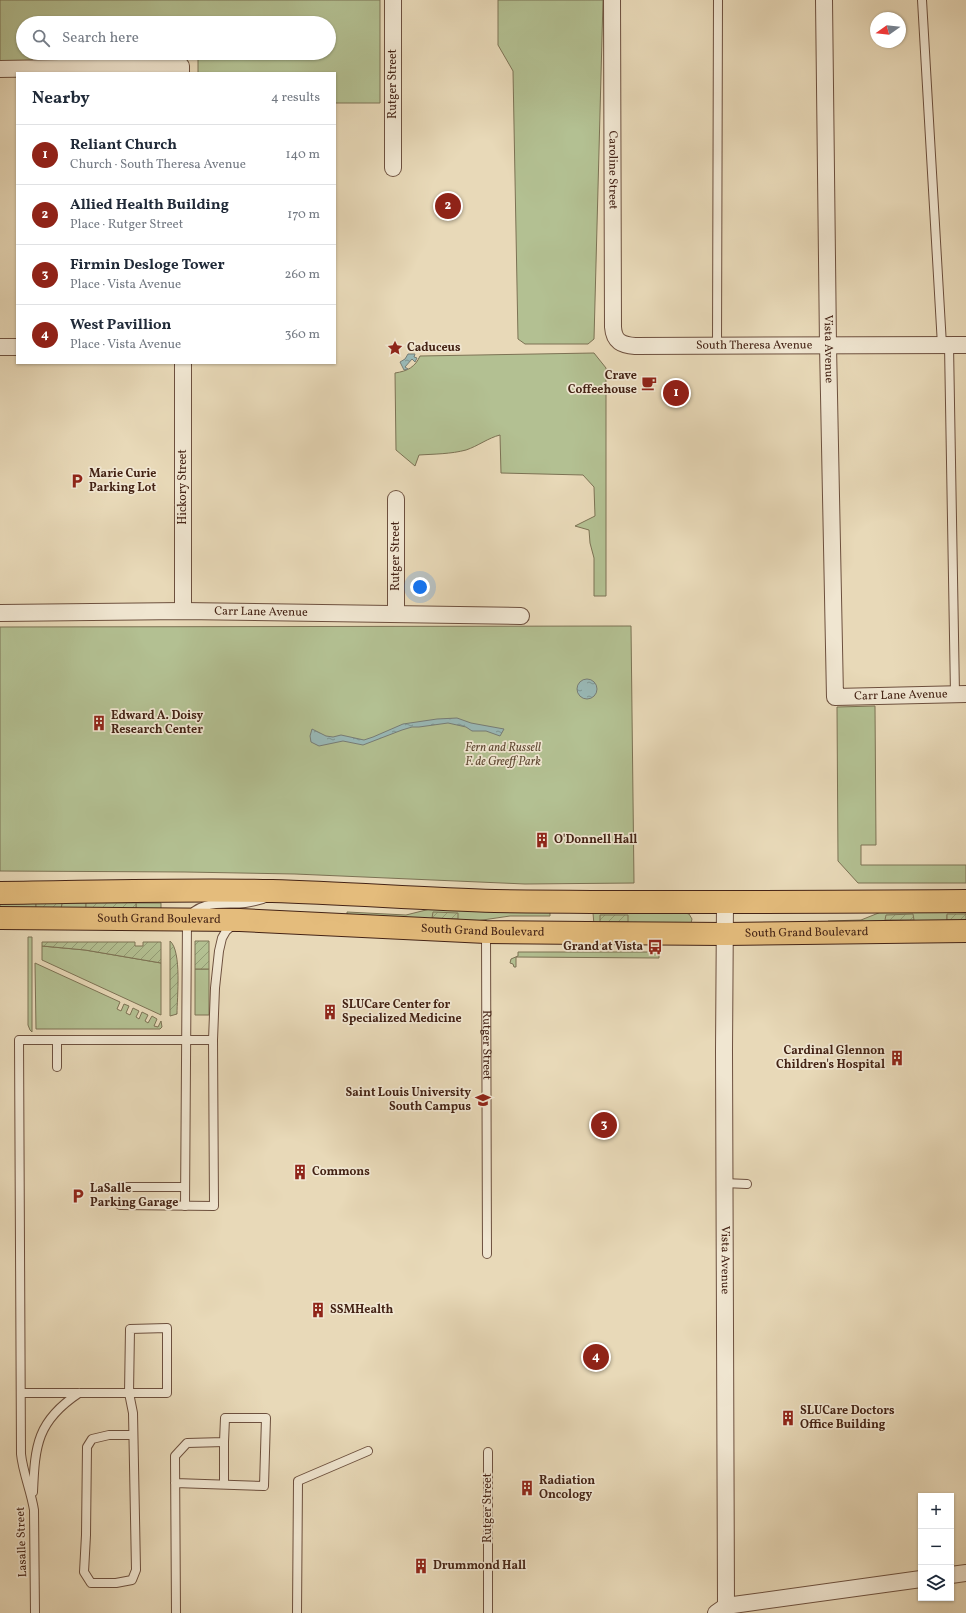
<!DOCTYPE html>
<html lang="en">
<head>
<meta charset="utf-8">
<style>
	:root { --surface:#fff; --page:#f2f2f3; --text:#1f2937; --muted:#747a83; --line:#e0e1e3; --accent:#8f2418 }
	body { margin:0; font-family:Vollkorn,serif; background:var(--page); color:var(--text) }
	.controls { position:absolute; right:12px; bottom:12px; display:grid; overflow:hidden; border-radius:0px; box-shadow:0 1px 3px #0004 }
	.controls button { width:36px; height:36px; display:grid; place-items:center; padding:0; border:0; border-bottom:1px solid var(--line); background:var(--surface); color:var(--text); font:20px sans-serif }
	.compass { position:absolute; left:870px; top:12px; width:36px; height:36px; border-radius:50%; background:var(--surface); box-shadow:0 1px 3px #0004; rotate:255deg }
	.you { position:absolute; left:420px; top:587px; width:14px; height:14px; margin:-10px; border:3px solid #fff; border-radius:50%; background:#1a73e8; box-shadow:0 0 0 6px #1a73e833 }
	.badge { display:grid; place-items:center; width:26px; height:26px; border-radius:50%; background:var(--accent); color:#fff; font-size:13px; font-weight:700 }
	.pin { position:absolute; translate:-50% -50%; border:2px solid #fff; box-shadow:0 1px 4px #0006 }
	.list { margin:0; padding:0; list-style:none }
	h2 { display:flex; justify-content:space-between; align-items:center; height:52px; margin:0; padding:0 16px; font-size:17px }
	h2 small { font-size:13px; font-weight:400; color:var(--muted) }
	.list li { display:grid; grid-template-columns:26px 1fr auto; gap:12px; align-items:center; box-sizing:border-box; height:60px; padding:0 16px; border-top:1px solid var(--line) }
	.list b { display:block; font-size:15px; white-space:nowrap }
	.list p { margin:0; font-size:13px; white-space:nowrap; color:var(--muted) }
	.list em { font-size:13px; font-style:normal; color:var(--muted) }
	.icon { flex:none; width:22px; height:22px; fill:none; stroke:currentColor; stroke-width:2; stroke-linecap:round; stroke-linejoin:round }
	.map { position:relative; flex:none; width:966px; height:1613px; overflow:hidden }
	.search { position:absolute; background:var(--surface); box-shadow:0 1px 3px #0004; left:16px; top:16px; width:320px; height:44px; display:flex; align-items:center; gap:10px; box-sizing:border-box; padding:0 14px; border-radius:22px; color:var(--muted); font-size:15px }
	.panel { position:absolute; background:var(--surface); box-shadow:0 1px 3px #0004; left:16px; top:72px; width:320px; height:292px; border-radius:0px }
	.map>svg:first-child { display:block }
	.green { fill:#b3c092; stroke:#7c7254; fill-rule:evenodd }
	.garden { fill:url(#garden-furrows); stroke:#7c7254 }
	.water { fill:url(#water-ripples); stroke:#777d76 }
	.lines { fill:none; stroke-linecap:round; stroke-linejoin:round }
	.service-casing { stroke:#6d503e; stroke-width:10 }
	.minor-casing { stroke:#6d503e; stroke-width:18 }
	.primary-casing { stroke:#442315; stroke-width:24 }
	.service { stroke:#f0e6d1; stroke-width:8 }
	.minor { stroke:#f0e6d1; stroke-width:16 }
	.primary { stroke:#e4bc7c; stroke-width:22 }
	.labels { text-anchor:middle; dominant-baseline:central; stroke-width:3.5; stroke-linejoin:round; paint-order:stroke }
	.street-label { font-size:12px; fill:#442315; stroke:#f0e6d1 }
	.poi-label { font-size:12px; font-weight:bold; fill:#442315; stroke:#f0e6d1; text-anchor:start }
	.park-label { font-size:12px; font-style:italic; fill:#604a34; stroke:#f0e6d1 }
</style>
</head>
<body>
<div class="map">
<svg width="966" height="1613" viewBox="0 0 966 1613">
	<defs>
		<pattern id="garden-furrows" width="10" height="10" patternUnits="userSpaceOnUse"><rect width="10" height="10" fill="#b3c092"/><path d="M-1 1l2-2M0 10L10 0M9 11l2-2" fill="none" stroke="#939c76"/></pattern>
		<pattern id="water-ripples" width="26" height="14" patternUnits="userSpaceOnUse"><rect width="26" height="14" fill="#99b9b7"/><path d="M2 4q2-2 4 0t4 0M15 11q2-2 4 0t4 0" fill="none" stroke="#7e9694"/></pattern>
	</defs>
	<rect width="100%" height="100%" fill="#e8d9b8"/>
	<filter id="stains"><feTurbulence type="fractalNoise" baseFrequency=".005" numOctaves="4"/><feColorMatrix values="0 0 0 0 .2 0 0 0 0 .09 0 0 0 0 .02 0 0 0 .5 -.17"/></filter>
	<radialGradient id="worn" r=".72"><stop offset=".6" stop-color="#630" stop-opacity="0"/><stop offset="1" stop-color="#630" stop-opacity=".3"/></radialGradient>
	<path class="green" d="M0,0h380v103h-45v-30h-137v-16l-33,3 -165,4zM23,23h306v30h-306z
		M498,0h105l-9,339 -6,5h-63l-7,-5 -5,-268 -15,-26z
		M594,353l12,15v228h-12v-38l-4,-15 -1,-13 -14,-4 20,-10 -1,-29 -11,-12 -82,-2 -1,-38c-12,3 -22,11 -34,15 -15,4 -31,4 -47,5l-4,11 -19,-16 -1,-77c13,-2 20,-6 25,-17z
		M631,626l3,257 -109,1 -230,-10 -110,-2 -185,-1v-244z
		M875,706l1,139h-15v20h105v18h-108l-20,-22 -1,-154z
		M0,903h36v6h-36z
		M62,903h24v6h-25z
		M136,903h25v6h-25z
		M430,909l120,3v4h-40l-41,6 -122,-5v-5l59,3z
		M966,911v3l-19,1v5h19l-139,4 1,-3 33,-1 20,-8z
		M593,913h92l4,1 3,5 -1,4 -2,1 -89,-2 -6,3z
		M28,937h4v95l-2,-2 -2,-5z
		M42,946l43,4 76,13v52l-119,-55z
		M518,952h141v6l-143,-1v10h-2l-1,-3 -3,-1 1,-4 7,-3z
		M35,963l85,39 -3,7 4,2 3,-7 5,2 -3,7 4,2 3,-7 6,3 -3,6 3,2 3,-7 6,3 -3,6 3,2 4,-7 5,3 -3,7 4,1 3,-6 1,6 -2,2h-124z
		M195,969h14v46h-14z"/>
	<path class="garden" d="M36,903h26l-1,6h-25z
		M86,903h50v6h-50z
		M433,912l25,1v6l-26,-1z
		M913,914l1,6h-29l1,-5z
		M947,914h19v6h-19z
		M600,915h28v7h-28z
		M170,941c12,10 7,57 7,73l-7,2z
		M195,941h14v28h-14z
		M42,942h93v4h8v-4h18v21l-76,-13 -43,-4z"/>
	<path class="water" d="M408,354h7l-1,3 3,1 -2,4 -3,-3 -7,8 3,2 -4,1 -4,-8 5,-3z
		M577 689a10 10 0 1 1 20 0a10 10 0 1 1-20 0Z
		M457,718l14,5 33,6 -4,7 -14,-5h-14l-6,-4 -18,-4 -29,4h-7l-10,3 -39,15 -20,-4 -24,5 -8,-4 -1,-6 2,-7 14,7 7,1 8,-2 23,5 9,-3 30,-13 34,-5z"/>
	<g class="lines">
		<g class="service-casing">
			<g id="service">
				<path d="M922,0l20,345"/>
				<path d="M717,345l1,-345"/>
				<path d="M949,345l6,349"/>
				<path id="s1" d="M486,933l1,321"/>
				<path d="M57,1067v-27"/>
				<path d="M724,1183l23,1"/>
				<path d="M120,1187h64"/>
				<path d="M120,1205l94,1 -1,-166 2,-52 4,-37 3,-13 4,-7 8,-7"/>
				<path d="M185,1206l2,-286c11,-21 38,-15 58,-17 6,-1 12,-2 18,-4"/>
				<path d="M167,1328v65h-38l1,-64z"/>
				<path d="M21,1393h108l4,20 3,157 -4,10 -16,3h-25l-7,-11 2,-37 1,-88 5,-8 17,-4h24"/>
				<path d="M488,1452v161"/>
				<path d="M175,1483l89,3 2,-68h-41l-1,24 -37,1 -12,13 1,157"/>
				<path d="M224,1484v-42"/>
				<path d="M33,1492c2,-47 4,-71 46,-99"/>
				<path d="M35,1613l-1,-103c-3,-19 -11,-37 -13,-56l-2,-414h194"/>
				<path d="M297,1613l1,-132 70,-30"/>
			</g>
		</g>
		<g class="minor-casing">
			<g id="minor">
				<path d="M393,0v168"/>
				<path id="s2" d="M612,0l1,327c1,15 9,18 22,19l331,-1"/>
				<path id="s3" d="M824,0l4,345 7,352 131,-3"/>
				<path d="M0,69l181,-3v7"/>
				<path d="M0,347h17"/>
				<path d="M183,611v-248"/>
				<path id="s4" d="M0,613l183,-2 338,5"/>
				<path d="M396,614v-115"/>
				<path id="s5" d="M725,902l-1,149 2,555"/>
				<path d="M951,1575l15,-2"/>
				<path d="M716,1613l10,-7 195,-27"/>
			</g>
		</g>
		<g class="primary-casing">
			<g id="primary">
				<path d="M0,893c91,-1 181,-4 272,-2 74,2 149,8 223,10 157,2 314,1 471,0"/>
				<path id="s6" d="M0,918l240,2 246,12 101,1 138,1 241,-3"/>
			</g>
		</g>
		<use href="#service" class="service"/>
		<use href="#minor" class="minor"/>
		<use href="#primary" class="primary"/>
	</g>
	<defs>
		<g id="sight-bare" transform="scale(1.2)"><path d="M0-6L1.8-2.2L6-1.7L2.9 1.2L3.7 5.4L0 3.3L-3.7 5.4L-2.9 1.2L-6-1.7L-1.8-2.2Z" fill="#8f2418" stroke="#f0e6d1" stroke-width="2.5" paint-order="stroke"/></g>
		<g id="cafe-bare" transform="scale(1.2)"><path d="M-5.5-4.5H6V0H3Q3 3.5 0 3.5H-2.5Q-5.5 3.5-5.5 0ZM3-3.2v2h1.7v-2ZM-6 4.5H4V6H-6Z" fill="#8f2418" stroke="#f0e6d1" stroke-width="2.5" paint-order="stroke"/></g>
		<g id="parking-bare" transform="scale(1.2)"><path d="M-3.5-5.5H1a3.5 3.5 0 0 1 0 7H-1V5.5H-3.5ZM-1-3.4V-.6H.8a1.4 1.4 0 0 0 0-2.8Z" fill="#8f2418" stroke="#f0e6d1" stroke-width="2.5" paint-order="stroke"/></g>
		<g id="building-bare" transform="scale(1.2)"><path d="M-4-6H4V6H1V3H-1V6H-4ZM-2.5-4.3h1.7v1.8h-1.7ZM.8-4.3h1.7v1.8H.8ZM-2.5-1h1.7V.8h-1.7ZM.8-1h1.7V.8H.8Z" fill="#8f2418" stroke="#f0e6d1" stroke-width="2.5" paint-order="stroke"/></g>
		<g id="bus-bare" transform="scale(1.2)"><path d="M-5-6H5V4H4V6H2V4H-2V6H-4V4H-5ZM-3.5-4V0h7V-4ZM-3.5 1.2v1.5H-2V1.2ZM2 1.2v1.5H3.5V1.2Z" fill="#8f2418" stroke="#f0e6d1" stroke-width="2.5" paint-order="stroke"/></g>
		<g id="university-bare" transform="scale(1.2)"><path d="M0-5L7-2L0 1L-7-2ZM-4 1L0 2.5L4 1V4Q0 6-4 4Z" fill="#8f2418" stroke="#f0e6d1" stroke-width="2.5" paint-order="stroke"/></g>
	</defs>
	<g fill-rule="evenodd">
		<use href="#sight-bare" x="395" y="348"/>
		<use href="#cafe-bare" x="649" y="383"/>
		<use href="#parking-bare" x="77" y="481"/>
		<use href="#building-bare" x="99" y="723"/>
		<use href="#building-bare" x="542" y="840"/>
		<use href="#bus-bare" x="655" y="947"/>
		<use href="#building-bare" x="330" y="1012"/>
		<use href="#building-bare" x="897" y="1058"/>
		<use href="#university-bare" x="483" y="1100"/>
		<use href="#building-bare" x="300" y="1172"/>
		<use href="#parking-bare" x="78" y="1196"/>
		<use href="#building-bare" x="318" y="1310"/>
		<use href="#building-bare" x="788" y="1418"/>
		<use href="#building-bare" x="527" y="1488"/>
		<use href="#building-bare" x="421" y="1566"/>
	</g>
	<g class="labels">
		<g class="street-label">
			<text transform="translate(393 84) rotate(-90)">Rutger Street</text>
			<text stroke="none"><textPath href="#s2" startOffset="170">Caroline Street</textPath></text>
			<text stroke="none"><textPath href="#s2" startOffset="479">South Theresa Avenue</textPath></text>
			<text stroke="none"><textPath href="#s3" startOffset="349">Vista Avenue</textPath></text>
			<text transform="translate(183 487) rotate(-90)">Hickory Street</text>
			<text transform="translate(396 556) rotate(-90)">Rutger Street</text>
			<text stroke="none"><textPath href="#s4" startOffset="261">Carr Lane Avenue</textPath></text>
			<text stroke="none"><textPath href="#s3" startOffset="763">Carr Lane Avenue</textPath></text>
			<text stroke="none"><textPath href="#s6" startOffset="159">South Grand Boulevard</textPath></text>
			<text stroke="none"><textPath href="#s6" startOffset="483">South Grand Boulevard</textPath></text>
			<text stroke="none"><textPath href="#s6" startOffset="807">South Grand Boulevard</textPath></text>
			<text stroke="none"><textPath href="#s1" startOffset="112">Rutger Street</textPath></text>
			<text stroke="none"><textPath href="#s5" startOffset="358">Vista Avenue</textPath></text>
			<text transform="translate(488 1508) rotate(-90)">Rutger Street</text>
			<text transform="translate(22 1542) rotate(-92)">Lasalle Street</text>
		</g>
		<g class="poi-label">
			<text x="407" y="348">Caduceus</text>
			<text x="637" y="376" text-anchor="end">Crave<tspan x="637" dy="14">Coffeehouse</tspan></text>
			<text x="89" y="474">Marie Curie<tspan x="89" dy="14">Parking Lot</tspan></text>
			<text x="111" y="716">Edward A. Doisy<tspan x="111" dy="14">Research Center</tspan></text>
			<text x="554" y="840">O'Donnell Hall</text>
			<text x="643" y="947" text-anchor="end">Grand at Vista</text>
			<text x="342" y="1005">SLUCare Center for<tspan x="342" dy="14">Specialized Medicine</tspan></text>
			<text x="885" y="1051" text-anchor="end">Cardinal Glennon<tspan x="885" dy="14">Children's Hospital</tspan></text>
			<text x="471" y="1093" text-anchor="end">Saint Louis University<tspan x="471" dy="14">South Campus</tspan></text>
			<text x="312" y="1172">Commons</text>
			<text x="90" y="1189">LaSalle<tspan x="90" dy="14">Parking Garage</tspan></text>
			<text x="330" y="1310">SSMHealth</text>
			<text x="800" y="1411">SLUCare Doctors<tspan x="800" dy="14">Office Building</tspan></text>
			<text x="539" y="1481">Radiation<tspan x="539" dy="14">Oncology</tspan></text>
			<text x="433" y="1566">Drummond Hall</text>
		</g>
		<g class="park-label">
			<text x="503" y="748">Fern and Russell<tspan x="503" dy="14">F. de Greeff Park</tspan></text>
		</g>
	</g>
	<rect width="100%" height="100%" filter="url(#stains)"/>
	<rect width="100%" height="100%" fill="url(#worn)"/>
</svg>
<div class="controls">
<button>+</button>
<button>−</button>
<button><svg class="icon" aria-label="layers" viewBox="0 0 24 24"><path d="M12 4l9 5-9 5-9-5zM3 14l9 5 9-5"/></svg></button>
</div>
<svg class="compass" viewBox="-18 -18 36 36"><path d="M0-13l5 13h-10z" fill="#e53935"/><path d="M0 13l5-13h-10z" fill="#747a83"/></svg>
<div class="you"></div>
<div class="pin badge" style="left:676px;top:393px">1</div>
<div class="pin badge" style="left:448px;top:206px">2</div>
<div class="pin badge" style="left:604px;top:1125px">3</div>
<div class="pin badge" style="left:596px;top:1357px">4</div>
<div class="search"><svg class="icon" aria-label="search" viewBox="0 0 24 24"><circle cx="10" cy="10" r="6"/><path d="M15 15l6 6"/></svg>Search here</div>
<section class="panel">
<h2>Nearby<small>4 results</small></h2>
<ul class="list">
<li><span class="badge">1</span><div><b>Reliant Church</b><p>Church · South Theresa Avenue</p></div><em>140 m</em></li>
<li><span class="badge">2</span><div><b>Allied Health Building</b><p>Place · Rutger Street</p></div><em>170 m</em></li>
<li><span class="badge">3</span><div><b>Firmin Desloge Tower</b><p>Place · Vista Avenue</p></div><em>260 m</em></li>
<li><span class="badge">4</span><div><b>West Pavillion</b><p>Place · Vista Avenue</p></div><em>360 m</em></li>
</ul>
</section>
</div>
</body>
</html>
